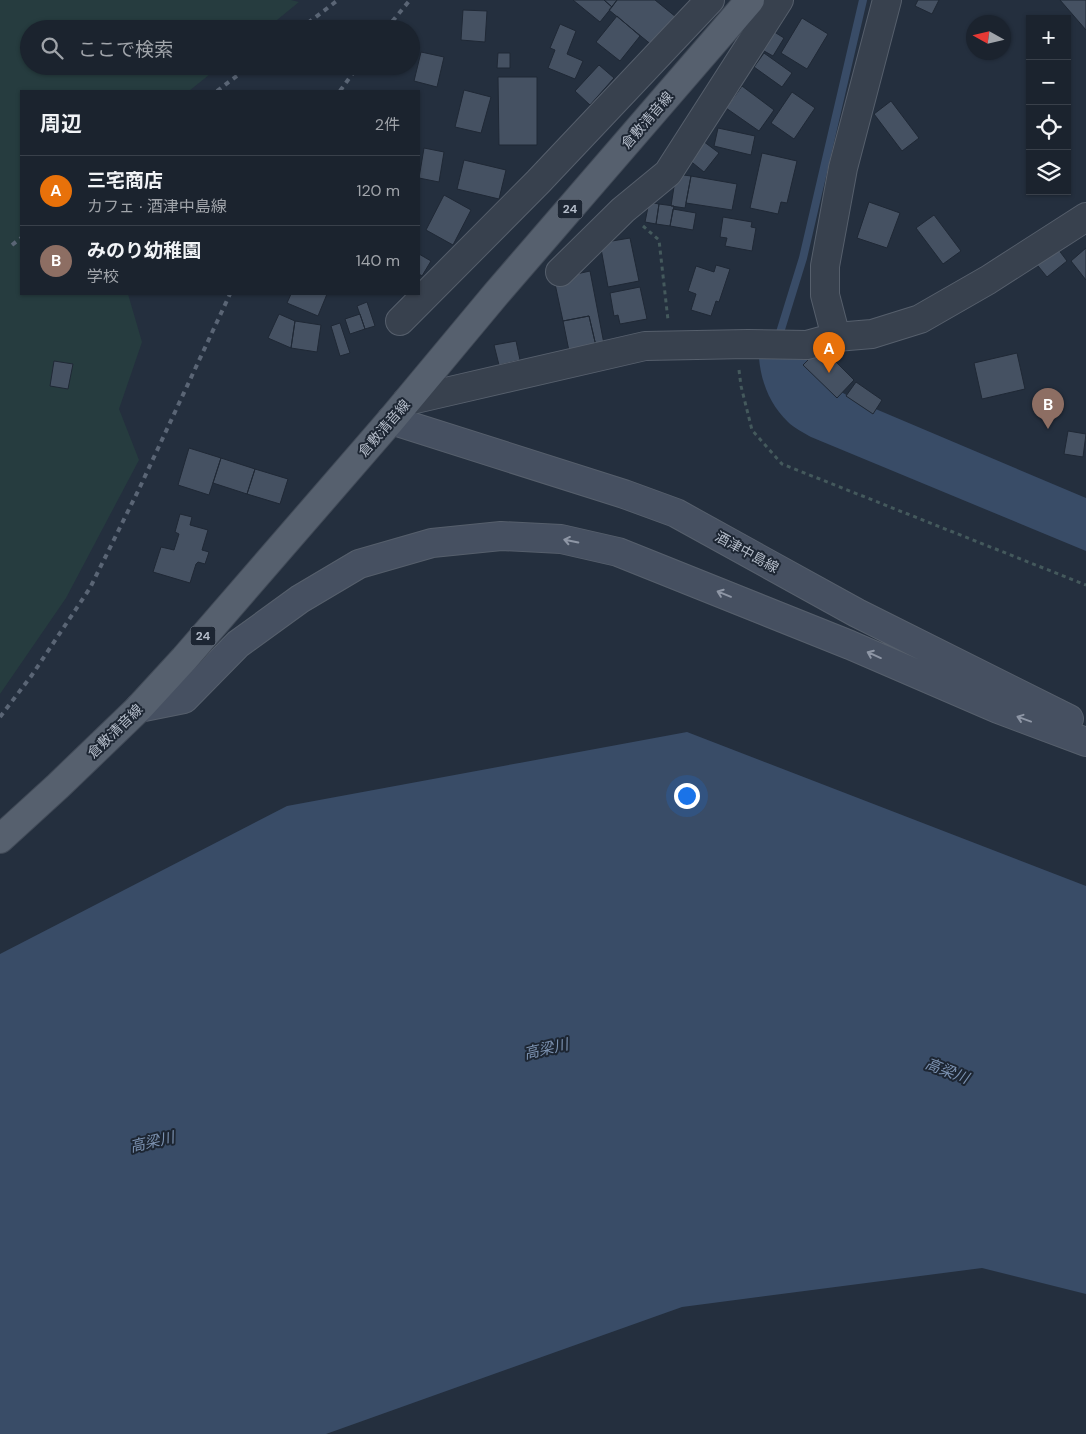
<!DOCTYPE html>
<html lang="ja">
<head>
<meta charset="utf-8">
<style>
	:root { --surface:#1b232e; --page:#282f3a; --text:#f1f3f6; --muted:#a0a4aa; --line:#39404a; --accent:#d93025 }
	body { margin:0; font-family:"DM Sans","Noto Sans JP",sans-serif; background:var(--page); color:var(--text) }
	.controls { position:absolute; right:15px; top:15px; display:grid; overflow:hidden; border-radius:0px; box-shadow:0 1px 4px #0004 }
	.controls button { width:45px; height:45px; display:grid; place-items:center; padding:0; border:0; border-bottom:1px solid var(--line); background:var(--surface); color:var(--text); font:25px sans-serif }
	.compass { position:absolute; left:966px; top:15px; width:45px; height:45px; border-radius:50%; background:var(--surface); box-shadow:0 1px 4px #0004; rotate:278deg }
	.you { position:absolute; left:686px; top:795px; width:18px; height:18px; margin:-12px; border:4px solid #fff; border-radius:50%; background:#1a73e8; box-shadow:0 0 0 8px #1a73e833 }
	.badge { display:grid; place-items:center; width:32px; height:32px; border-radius:50%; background:var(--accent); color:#fff; font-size:16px; font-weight:700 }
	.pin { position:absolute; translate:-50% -41px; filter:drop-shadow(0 1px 2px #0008) }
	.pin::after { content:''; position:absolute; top:26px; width:18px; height:15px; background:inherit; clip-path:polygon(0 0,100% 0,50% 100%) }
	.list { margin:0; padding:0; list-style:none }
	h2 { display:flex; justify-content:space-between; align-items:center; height:65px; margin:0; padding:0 20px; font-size:21px }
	h2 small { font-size:16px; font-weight:400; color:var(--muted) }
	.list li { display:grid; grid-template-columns:32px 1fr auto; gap:15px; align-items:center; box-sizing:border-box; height:70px; padding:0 20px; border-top:1px solid var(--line) }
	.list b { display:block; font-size:19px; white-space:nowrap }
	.list p { margin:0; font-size:16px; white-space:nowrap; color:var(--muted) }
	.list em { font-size:16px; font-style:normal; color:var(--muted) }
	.icon { flex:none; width:28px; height:28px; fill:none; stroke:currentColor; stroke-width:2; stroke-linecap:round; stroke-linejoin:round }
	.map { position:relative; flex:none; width:1086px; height:1434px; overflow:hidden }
	.search { position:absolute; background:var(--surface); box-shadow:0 1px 4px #0004; left:20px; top:20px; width:400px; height:55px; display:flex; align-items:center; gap:12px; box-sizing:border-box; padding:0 18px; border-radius:28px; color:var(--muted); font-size:19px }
	.panel { position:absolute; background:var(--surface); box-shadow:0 1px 4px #0004; left:20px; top:90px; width:400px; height:205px; border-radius:0px }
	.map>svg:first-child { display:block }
	.green { fill:#263c3f }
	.water { fill:#394c67 }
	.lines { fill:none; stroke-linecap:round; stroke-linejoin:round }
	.stream { stroke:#394c67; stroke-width:8 }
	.building { fill:#455162; stroke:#1f2835 }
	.street-casing { stroke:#565f6c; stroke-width:30 }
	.secondary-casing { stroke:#565f6c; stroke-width:30 }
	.primary-casing { stroke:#414a57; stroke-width:30 }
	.path { stroke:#44595c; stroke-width:3; stroke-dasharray:4 4; stroke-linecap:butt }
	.street { stroke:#38414e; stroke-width:28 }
	.secondary { stroke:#465061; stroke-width:28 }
	.primary { stroke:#56606e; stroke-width:28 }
	.rail { stroke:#5a6575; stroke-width:4; stroke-dasharray:5 5; stroke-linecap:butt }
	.oneway { stroke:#8e96a5 }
	.labels { text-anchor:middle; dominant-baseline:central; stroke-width:4; stroke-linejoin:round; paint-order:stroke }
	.shield { fill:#1d2633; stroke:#878f9c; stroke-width:1 }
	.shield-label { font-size:12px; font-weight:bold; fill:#b4bcc9 }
	.street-label { font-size:14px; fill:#b4bcc9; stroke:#1d2633 }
	.water-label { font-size:15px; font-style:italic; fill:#7c92b1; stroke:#1d2633 }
</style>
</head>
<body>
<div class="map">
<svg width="1086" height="1434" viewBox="0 0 1086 1434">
	<rect width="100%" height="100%" fill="#242f3e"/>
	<path class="green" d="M0,0h291l8,2 -33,27h-237v37h191l-31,25h-168v203h107l14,48 -23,67 20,51 -73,138 -66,96z"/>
	<path class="water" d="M806,351c3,7 6,16 11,22 16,18 40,27 61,37l208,88v53l-275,-114c-7,-4 -17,-9 -23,-15 -18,-17 -27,-40 -29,-64z
		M687,732l399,154v408l-104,-26 -300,39 -356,127h-326v-480l287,-148z"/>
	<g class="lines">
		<path class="stream" d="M778,339l25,-81 60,-258"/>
	</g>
	<path class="building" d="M573,0h31l8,7 -12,15z
		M604,0h13l-5,7z
		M617,0h38l21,17 -23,29 -44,-36z
		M918,0h21l-7,14 -17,-8z
		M1060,0h26v30z
		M463,10l24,1 -2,31 -24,-2z
		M617,16l23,20 -20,25 -24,-19z
		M802,18l26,16 -21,35 -26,-16z
		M560,24l16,7 -9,23 16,7 -8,18 -27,-11 7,-18 -5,-2z
		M768,28l16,10 -11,18 -16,-9z
		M421,52l23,5 -7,30 -23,-6z
		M498,53h12v15h-13z
		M764,53l28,20 -10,14 -28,-20z
		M599,65l15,13 -24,27 -15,-14z
		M498,77h39v68h-38z
		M742,86l32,24 -15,21 -33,-23z
		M464,90l27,7 -10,36 -26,-6z
		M792,92l23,16 -21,31 -23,-16z
		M891,101l28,37 -17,13 -28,-37z
		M718,128l37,8 -4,19 -37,-9z
		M703,141l16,12 -15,19 -16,-13z
		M424,148l20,4 -5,30 -20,-4z
		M762,153l35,8 -10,42 -6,-1 -3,12 -28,-6z
		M464,160l42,10 -7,29 -42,-10z
		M676,174l15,2 -6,32 -14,-2z
		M691,176l46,8 -5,26 -46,-7z
		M444,195l27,15 -18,35 -27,-15z
		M649,202l10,2 -3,20 -11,-2z
		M869,202l31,11 -13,35 -30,-10z
		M659,204l15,2 -4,20 -14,-2z
		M673,209l23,4 -3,17 -23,-4z
		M934,215l27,36 -18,13 -27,-36z
		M723,217l29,5 -1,5 5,1 -4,23 -27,-5 2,-8 -7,-1z
		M630,238l9,43 -31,6 -8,-44z
		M1055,245l12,16 -20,16 -13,-16z
		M1086,248v32l-15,-19z
		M419,254l12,7 -9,15 -3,-2z
		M716,265l14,4 -11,33 -3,-1 -5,15 -20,-6 5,-16 -8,-3 8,-25 18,6z
		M590,271l14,73 -8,2 -7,-30 -26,5 -9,-42z
		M640,287l7,32 -27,5 -2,-9 -4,1 -4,-23z
		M291,294h36l-9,22 -31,-13z
		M367,302l8,24 -10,3 -8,-23z
		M279,314l16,7 -4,27 -23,-10z
		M360,314l5,15 -15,5 -5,-15z
		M589,316l7,30 -27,5 -6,-30z
		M295,321l26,4 -4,27 -26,-4z
		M340,323l10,30 -10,3 -9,-30z
		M516,341l4,19 -21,5 -5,-20z
		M821,347l33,33 -17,18 -34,-33z
		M1017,353l8,36 -43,10 -8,-36z
		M54,361l19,3 -5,25 -18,-3z
		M856,382l26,18 -9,14 -27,-18z
		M1068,431l18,3 -3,23 -19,-3z
		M189,448l32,10 -12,37 -31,-10z
		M221,458l34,11 -8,25 -34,-11z
		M255,469l33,10 -8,25 -33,-10z
		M180,514l12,3 -2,8 18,5 -6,20 7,2 -4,12 -7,-2 -2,2 -6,19 -37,-11 8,-25 13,3 5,-16 -4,-2z"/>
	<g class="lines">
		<g class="street-casing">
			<path id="street" d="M560,272l63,-62 45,-37 111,-173
				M400,321l138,-139 172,-182
				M836,337l-11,-42v-29l18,-98 44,-168
				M407,401l238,-55 103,-2 59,1 29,-8 36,-3 48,-15 68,-39 98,-63"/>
		</g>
		<g class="secondary-casing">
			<path id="secondary" d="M391,420l233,74 52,19 181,100 212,106
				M139,708l45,-9 54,-55 62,-45 59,-35 73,-21 69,-7 60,3 57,13 232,93 148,64 88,33"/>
		</g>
		<g class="primary-casing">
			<path id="primary" d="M0,839l58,-53 81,-78 45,-49 207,-239 105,-126 254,-294"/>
		</g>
		<path class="path" d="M643,226l16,14 9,80
			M739,370l2,16 11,44 30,34 304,121"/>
		<use href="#street" class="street"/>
		<use href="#secondary" class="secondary"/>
		<use href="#primary" class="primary"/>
		<path class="rail" d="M300,29l38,-29
			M386,29l24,-29
			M217,91l33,-25
			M340,91l18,-25
			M12,245l9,-7
			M0,717l32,-42 58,-87 50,-101 90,-193"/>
	</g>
	<defs><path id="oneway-shaft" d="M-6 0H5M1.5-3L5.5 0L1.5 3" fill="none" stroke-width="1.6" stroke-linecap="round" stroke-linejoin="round" transform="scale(1.25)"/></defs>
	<g class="oneway">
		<use href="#oneway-shaft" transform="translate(571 541) rotate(-168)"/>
		<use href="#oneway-shaft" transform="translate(724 594) rotate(-158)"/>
		<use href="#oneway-shaft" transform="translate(874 655) rotate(-156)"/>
		<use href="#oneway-shaft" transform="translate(1024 719) rotate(-160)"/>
	</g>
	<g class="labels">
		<g class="shield">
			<rect x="557.5" y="199.5" width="25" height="19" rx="4"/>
			<rect x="190.5" y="626.5" width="25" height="19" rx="4"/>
		</g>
		<g class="shield-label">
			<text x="570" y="209">24</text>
			<text x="203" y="636">24</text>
		</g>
		<g class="street-label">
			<text transform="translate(647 120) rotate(-49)">倉敷清音線</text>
			<text transform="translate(384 428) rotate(-49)">倉敷清音線</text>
			<text transform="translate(747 552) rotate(29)">酒津中島線</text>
			<text transform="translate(115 731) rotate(-44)">倉敷清音線</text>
		</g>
		<g class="water-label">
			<text transform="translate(546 1049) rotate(-13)">高梁川</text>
			<text transform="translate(947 1071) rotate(21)">高梁川</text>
			<text transform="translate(152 1142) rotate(-13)">高梁川</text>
		</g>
	</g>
</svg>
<div class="controls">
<button>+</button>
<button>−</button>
<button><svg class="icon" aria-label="locate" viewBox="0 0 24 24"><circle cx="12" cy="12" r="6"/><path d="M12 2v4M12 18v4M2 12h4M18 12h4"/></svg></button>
<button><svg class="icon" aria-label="layers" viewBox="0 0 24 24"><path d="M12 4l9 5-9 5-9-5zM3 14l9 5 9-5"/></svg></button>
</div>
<svg class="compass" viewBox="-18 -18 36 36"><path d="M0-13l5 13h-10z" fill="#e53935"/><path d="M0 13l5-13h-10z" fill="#a0a4aa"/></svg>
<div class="you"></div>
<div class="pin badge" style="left:829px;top:373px;background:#e8710a">A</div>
<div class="pin badge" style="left:1048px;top:429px;background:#8d6e63">B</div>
<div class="search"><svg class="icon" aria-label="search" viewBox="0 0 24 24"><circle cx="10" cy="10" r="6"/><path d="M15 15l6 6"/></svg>ここで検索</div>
<section class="panel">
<h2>周辺<small>2件</small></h2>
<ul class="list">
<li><span class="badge" style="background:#e8710a">A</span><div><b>三宅商店</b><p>カフェ · 酒津中島線</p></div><em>120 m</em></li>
<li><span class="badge" style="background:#8d6e63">B</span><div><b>みのり幼稚園</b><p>学校</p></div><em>140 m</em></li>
</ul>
</section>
</div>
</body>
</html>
